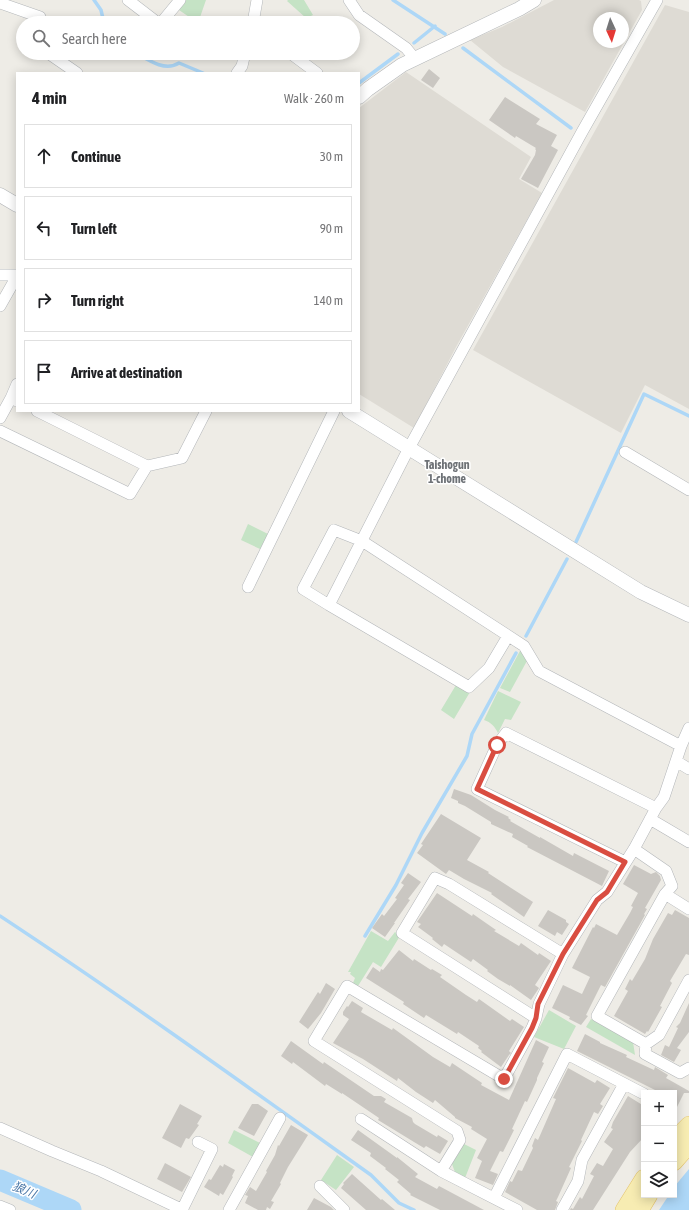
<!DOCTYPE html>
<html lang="en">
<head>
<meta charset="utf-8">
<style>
	:root { --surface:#fff; --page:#f2f2f2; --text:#202124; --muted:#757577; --line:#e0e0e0 }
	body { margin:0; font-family:"Asap Condensed","Noto Sans JP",sans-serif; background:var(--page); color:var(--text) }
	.controls { position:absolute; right:12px; bottom:12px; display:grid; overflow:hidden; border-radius:0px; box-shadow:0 2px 10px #0003 }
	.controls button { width:36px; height:36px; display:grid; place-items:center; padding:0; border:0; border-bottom:1px solid var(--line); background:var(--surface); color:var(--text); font:20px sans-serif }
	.compass { position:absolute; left:593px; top:12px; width:36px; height:36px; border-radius:50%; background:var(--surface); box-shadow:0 2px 10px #0003; rotate:176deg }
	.stop { position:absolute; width:12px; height:12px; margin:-9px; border:3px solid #d94d41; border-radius:50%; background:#fff }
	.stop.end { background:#d94d41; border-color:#fff; box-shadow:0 1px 4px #0008 }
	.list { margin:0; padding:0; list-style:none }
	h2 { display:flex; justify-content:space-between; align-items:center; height:52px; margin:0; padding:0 16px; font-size:17px }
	h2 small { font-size:13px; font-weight:400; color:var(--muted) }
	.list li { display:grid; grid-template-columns:26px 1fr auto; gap:12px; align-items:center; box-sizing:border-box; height:64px; margin:0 8px 8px; padding:0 8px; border:1px solid var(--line); border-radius:0px }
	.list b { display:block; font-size:15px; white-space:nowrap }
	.list em { font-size:13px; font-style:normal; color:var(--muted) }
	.icon { flex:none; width:22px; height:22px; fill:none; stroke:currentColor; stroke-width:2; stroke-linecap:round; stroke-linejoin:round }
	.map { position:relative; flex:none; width:689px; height:1210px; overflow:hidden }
	.search { position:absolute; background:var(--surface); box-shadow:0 2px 10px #0003; left:16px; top:16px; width:344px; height:44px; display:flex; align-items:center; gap:10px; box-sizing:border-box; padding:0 14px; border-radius:22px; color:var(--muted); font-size:15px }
	.panel { position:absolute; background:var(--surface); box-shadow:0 2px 10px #0003; left:16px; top:72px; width:344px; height:340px; border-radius:0px }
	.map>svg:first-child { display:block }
	.education { fill:#dedbd4; fill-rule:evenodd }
	.green { fill:#c5e3c5 }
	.water { fill:#add7f7 }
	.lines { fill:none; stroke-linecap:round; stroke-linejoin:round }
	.stream { stroke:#add7f7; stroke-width:3.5 }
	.river { stroke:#add7f7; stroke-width:21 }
	.building { fill:#cac7c2 }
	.minor-casing { stroke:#b3b6b9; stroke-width:12 }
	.tertiary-casing { stroke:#b3b6b9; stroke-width:15 }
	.primary-casing { stroke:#e4c269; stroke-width:18 }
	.minor { stroke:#fff; stroke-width:11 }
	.tertiary { stroke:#fff; stroke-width:14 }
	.primary { stroke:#f7ecb2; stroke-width:17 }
	.route { stroke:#d94d41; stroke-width:5 }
	.labels { text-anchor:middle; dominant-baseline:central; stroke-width:3; stroke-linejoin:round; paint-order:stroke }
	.neighbourhood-label { font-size:12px; font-weight:bold; fill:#6e7277; stroke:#fff }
	.water-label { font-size:12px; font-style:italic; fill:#4b78a8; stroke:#fff }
</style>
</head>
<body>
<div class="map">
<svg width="689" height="1210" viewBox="0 0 689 1210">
	<rect width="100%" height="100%" fill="#eeece6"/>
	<path class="education" d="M554,0h85l2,1 1,9 -57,102 -82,-45 -33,-27 32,-13zM599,18h24v24h-24z
		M665,5l24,7v397l-44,-24 -24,48 -148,-83z
		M406,72l125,85 -12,22 23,14 -86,154 -42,81 -55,-34v-286z"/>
	<path class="green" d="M186,0h20l-8,23 -19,-13z
		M288,0h16l9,15 -7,3 -19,-17z
		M248,524l20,10 -8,15 -19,-9z
		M521,649l7,10 -18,33 -10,-4z
		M456,685l14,7 -16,27 -13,-9z
		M498,691l23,11 -10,18 -6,-1 -7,14c-3,-6 -7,-11 -14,-13z
		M371,931l17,10 7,-9 5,4 -19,31 -8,-5 -15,24 -5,-3 2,-5 -5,-4 1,-2h-3z
		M549,1010l27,16 -12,23 -30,-12z
		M591,1019l42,23 2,13 -49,-28z
		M234,1130l26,13 -7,14 -25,-14z
		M464,1144l12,6 -11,28 -9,-3 -4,-11z
		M337,1155l17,12 -18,23 -15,-10z"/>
	<path class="water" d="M689,1169v41h-30l10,-15h5v-8z"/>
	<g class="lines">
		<path class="stream" d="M94,0l7,10 3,13
			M393,0l52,34
			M414,43l21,-17
			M463,48l108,80
			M136,53c12,7 29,19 43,10l24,10
			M359,83l39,-29
			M576,542l68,-148 45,22
			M526,636l41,-77
			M0,916c126,83 248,171 371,259l28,28 15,7
			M365,936l31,-51 26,-52 45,-77 5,-22 44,-81"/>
		<path class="river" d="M0,1180l71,30"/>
	</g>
	<path class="building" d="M429,69l11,9 -7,10 -12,-8z
		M505,97l35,22 -4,5 21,11 -6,11 7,4 -20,38 -17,-9 14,-24 1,-5 -1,-1 1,-1 -20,-12 -1,2 -26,-18z
		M454,789l17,6 24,15 14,7 -1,1 3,2 -1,1 30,17v-1l33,19 1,-3 35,18 -7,15 -75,-39 1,-1 -16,-9 1,-3 -22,-10v-2l-26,-16 -7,-3v-2l-7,-3z
		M441,814l40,24 -14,22 22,12 -1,1 45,29 -9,15 -33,-23 1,-1 -28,-14 -15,-9 -3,4 -29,-21 6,-8 -2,-1z
		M634,865l17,9 5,-2 4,4 1,4 -16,28 2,1 -3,5 1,1 -40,72 -4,-2 -15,30 2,1 -7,9 -12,-6 1,-2 -18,-9 11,-23 19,9 8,-17 -18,-9 21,-41 1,1 2,-4 21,11 13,-22 3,-6 -2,-1 7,-13 -15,-9z
		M408,873l13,9 -13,17 2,1 -16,23h1l-10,14 -13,-9 10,-14 2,2 13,-17 -2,-1 9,-13 -3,-2z
		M437,893l35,23 1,-2 23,16 -2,1 25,15 2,-3 17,12 1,-2 12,8 -16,24 4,3 -8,12 -21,-15v1l-12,-7 -11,-8 1,-1 -15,-11 -2,3 -27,-18 -2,3 -10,-8 1,-1 -15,-11 3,-3 -4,-2z
		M548,910l18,10v2l3,2 -7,11 -5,-3 -2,4 -17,-10z
		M675,910l14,8v37l-3,-1 -16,27 2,2 -12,23 2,1 -14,25 -1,-1 -2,3 -31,-18 14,-25 -3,-2 5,-10 2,2 13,-22 8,-20 15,-26 4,2z
		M399,950l14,11 1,-2 17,11 1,-1 10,6 -2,2 26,18 11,7 2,-3 31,22 2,-2 12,8 -15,24 2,2 -2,2 -8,12 -20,-15 1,-1 -4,-3 1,-2 -21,-14 -1,2 -31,-19 -2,3 -21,-14 1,-2 -38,-24 7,-11 7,5 1,-3 2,1z
		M326,983l9,6 -14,24 -13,16 -9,-7 19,-30 2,2z
		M352,1001l11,7 -2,4 31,18 1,-2 40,29 17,10 2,-4 30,20 -1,2 28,15 27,-60 13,7 -7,15 2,1 -7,15v2l-10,22 -2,-1 -13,28 2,1 -11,22 -3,-1 -10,20 8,3 -5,11 -18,-7 7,-17 -5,-3 10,-19 -16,-10 1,-2 -17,-9v-1l-20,-17 -2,3 -17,-11 -18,-14 -1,3 -34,-22 -30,-16 16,-24 -6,-4v-3l4,-6 1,1z
		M689,1003v29l-12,16 4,2 -7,12 -13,-7 4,-10 4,2 9,-19 -2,-1 4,-4z
		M585,1034l15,8v1l27,12 -1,2 28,13 1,-3 13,8 -2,3 23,13v2h-5l-10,20v-20h-13l-84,-42z
		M291,1041l32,23 1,-2 50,34h7l5,3 -2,3 28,16 1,4 2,2 22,13 1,-2 10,6 -8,13 -14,-8 -2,2 -10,-6 -36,-22 1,-2 -37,-25v1l-16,-10 -1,2 -32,-24 -1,2 -11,-8z
		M568,1068l27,15 2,-3 13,8 -10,16 3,2 -5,8 -4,-2 -13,28 1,1 -13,26 2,1 -13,29 -2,4 2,1 -3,8h-18l-32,-18 5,-11 2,1 6,-12 4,1 11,-23 -1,-2 3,-8 3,2 18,-41 -3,-1z
		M628,1096l16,10v31l-14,15 -37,58h-23l1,-2 2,1 7,-12 2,2 12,-23 -4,-2 7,-11 6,3 10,-17 -9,-7 9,-13 -2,-1 2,-6z
		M180,1104l22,12 -5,8 2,1 -10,14 -3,-1 -5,10 -19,-10z
		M252,1104h6l10,7 -14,25 -16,-8z
		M291,1125l17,10 -20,32 -8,16 1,1 -10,17 3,1 -4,7 -3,-2 -1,3h-8l-13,-7 3,-7 -3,-1 5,-8 6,4 11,-19 -1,-1 9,-16 3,-10 1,1z
		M358,1130l39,28v-1l21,17 -3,3 22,12 2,-3 45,24h-44l-30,-15 1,-1 -14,-12 2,-2 -14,-11 1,-1 -16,-12 1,-3 -20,-13z
		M165,1163l26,14 -9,15 -25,-13z
		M224,1164l11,6 -3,6 1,1 -10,18 -3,-2 -1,3 -15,-9 5,-8 2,1 9,-15 3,2z
		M352,1174l29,26 1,-1 13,11h-29l-25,-22 3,-4 -1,-1z
		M314,1198l17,9 3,3h-27z"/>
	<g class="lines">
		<g class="minor-casing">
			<path id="minor" d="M128,0l30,23
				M349,0l10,15 47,33 9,11
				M0,3l40,14 1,6
				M161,23l19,-23
				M253,23l4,-23
				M48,53l29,20
				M290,53l27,20
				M237,73l5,-7 3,-13
				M0,275h17
				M0,306l17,-30
				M11,398l6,-14
				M37,411l110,55 35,-8 24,-47
				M0,418l11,-20 6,3
				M0,431l130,63 17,-28
				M625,452l64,38
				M248,587l86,-176
				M329,605l-26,-16 31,-59 28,11 162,105 15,25 142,75 8,-18
				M508,636l-19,32 -20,19 -140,-82 80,-157 173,-316 75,-132
				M676,761l13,8
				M656,808l8,-11 17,-51
				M650,819l39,23
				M634,849l32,22 6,15 -7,8 -68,122 49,28
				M665,894l24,15
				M689,980l-30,55 -13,9 -1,10 35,19 9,-5
				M536,1018l-134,-85 33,-55 14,6 114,70 34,-54 10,-8 27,-43 22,-41 -150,-75 -9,12 -20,44 148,73
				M361,1119l80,52 76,39
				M0,1128l52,23 49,20 82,39
				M441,1171l19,-31 -3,-9 -143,-90 33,-55 157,93 28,-51 4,-10 3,-14 24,-50
				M320,1186l24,24
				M494,1198l73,-144 77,40
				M0,1206l10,4
				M182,1210l30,-61 -14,-7
				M229,1210l51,-92
				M562,1210l16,-29 4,-21 42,-76"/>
		</g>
		<g class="tertiary-casing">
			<path id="tertiary" d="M359,97l9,-8 34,-24 117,-56 15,-9
				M0,195l17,10
				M349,411l292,181 48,23"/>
		</g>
		<g class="primary-casing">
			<path id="primary" d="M674,1140l15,-15
				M674,1162l15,-17
				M624,1210l20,-32
				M640,1210l9,-15"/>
		</g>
		<use href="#minor" class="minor"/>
		<use href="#tertiary" class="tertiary"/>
		<use href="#primary" class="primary"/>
	</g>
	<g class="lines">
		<path class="route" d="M497,745l-20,44 148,73 -18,30 -10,8 -34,54 -25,50 -2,14 -4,10 -28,51"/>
	</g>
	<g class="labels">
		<g class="neighbourhood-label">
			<text x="447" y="465">Taishogun<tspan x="447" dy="14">1-chome</tspan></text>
		</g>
		<g class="water-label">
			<text transform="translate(24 1190) rotate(23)">狼川</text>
		</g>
	</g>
</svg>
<div class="controls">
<button>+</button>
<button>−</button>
<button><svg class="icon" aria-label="layers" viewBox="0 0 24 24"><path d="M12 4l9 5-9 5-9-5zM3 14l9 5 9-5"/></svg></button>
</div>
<svg class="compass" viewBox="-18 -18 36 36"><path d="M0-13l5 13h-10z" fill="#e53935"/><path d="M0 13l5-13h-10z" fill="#757577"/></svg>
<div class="stop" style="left:497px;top:745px"></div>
<div class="stop end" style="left:504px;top:1079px"></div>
<div class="search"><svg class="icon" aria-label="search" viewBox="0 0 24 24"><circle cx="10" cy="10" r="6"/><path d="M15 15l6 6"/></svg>Search here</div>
<section class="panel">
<h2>4 min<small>Walk · 260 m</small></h2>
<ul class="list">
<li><svg class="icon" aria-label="ahead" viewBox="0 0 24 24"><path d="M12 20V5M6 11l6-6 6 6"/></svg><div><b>Continue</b></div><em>30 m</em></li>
<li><svg class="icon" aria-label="left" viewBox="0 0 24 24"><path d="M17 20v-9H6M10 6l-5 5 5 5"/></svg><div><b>Turn left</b></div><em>90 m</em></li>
<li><svg class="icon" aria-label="right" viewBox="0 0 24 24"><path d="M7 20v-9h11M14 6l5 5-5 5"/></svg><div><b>Turn right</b></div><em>140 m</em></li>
<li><svg class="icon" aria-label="arrive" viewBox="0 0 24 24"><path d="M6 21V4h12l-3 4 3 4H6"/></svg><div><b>Arrive at destination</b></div></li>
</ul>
</section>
</div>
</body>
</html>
